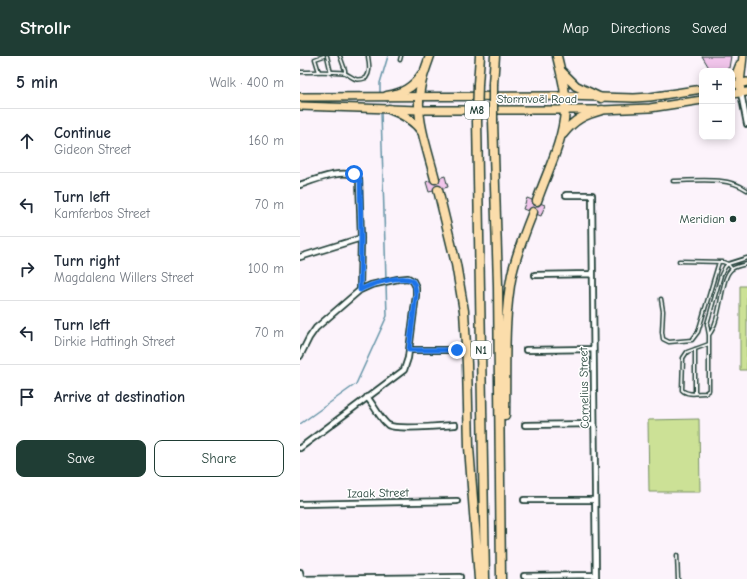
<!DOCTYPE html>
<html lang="en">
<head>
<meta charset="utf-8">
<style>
	:root { --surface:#fff; --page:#f6f6f7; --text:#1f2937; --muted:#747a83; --line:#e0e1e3; --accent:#1f3d34 }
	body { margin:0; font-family:"Comic Neue",sans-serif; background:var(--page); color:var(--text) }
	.controls { position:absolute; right:12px; top:12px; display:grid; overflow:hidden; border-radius:8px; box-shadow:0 2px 10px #0003 }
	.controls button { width:36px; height:36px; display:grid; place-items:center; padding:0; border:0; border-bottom:1px solid var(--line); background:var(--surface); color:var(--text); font:20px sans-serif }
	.stop { position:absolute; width:12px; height:12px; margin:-9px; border:3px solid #1a73e8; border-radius:50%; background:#fff }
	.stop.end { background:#1a73e8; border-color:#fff; box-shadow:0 1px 4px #0008 }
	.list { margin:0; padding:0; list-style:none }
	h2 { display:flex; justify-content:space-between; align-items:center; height:52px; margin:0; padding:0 16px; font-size:17px }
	h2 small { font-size:13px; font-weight:400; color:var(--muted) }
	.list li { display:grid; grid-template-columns:26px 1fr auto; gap:12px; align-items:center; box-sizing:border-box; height:64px; padding:0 16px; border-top:1px solid var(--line) }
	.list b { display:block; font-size:15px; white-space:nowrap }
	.list p { margin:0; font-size:13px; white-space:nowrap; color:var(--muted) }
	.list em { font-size:13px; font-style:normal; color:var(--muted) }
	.actions { display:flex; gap:8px; padding:12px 16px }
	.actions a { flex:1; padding:9px 0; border:1px solid var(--accent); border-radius:8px; text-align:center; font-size:14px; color:var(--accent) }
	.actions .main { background:var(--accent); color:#fff }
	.icon { flex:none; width:22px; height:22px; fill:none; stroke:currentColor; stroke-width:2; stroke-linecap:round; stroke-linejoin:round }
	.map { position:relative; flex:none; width:447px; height:523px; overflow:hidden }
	header { display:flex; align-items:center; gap:24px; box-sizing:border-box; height:56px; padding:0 20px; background:var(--accent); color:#fff }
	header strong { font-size:19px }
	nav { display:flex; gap:22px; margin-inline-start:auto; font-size:14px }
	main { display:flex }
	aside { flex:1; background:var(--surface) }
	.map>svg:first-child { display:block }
	.green { fill:#cce196; stroke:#768f65 }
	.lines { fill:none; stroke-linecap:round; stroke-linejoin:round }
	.stream { stroke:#6594a7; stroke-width:1.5 }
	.building { fill:#f1c5eb; stroke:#1f3d34 }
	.service-casing { stroke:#1f3d34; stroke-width:5 }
	.minor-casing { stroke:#1f3d34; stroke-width:8 }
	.primary-casing { stroke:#1f3d34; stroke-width:10 }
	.motorway-casing { stroke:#1f3d34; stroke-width:11 }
	.service { stroke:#fff; stroke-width:2 }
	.minor { stroke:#fff; stroke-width:4.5 }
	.primary { stroke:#fbddab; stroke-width:7 }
	.motorway { stroke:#fbddab; stroke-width:8 }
	.motorway-bridge-casing { stroke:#1f3d34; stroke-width:11; stroke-linecap:butt }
	.motorway-bridge { stroke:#fbddab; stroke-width:8 }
	.route { stroke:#1a73e8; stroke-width:5 }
	.poi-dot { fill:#1f3d34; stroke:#fff; stroke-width:1.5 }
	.labels { text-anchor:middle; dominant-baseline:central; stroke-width:3; stroke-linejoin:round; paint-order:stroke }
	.shield { fill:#fff; stroke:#627771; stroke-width:1 }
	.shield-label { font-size:11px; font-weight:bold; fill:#1f3d34 }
	.street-label { font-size:12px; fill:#1f3d34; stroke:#fff }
	.poi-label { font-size:12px; fill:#1f3d34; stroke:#fff; text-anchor:end }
</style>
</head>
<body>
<header>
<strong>Strollr</strong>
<nav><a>Map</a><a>Directions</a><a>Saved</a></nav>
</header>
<main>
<aside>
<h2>5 min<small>Walk · 400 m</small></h2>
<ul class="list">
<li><svg class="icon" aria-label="ahead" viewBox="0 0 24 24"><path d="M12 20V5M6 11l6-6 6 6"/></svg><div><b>Continue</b><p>Gideon Street</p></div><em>160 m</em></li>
<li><svg class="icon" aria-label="left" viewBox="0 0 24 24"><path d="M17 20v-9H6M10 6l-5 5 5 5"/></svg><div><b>Turn left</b><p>Kamferbos Street</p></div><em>70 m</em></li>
<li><svg class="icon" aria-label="right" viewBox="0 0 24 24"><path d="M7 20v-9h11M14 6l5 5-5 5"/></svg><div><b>Turn right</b><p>Magdalena Willers Street</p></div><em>100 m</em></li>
<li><svg class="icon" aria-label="left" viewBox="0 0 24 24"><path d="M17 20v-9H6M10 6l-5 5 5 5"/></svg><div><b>Turn left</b><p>Dirkie Hattingh Street</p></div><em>70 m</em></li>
<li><svg class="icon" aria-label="arrive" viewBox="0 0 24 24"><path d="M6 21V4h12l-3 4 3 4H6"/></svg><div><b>Arrive at destination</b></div></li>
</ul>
<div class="actions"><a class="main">Save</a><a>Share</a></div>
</aside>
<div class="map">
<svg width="447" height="523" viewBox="0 0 447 523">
	<rect width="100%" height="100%" fill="#fcf3fb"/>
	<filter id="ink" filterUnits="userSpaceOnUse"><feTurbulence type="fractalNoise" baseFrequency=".025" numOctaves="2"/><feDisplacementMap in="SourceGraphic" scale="8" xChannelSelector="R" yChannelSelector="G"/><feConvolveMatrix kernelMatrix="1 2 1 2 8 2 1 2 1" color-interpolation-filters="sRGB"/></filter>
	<g filter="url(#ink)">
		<path class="green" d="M440,230h7v84h-7z
			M399,363l1,73h-51l-1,-72z"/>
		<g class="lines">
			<path class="stream" d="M80,38v-11l8,-27
				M81,56l5,168
				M0,368l56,-40 31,-68 -1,-32"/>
		</g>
		<path class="building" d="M402,0h29l-2,12 -18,3z
			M145,120l3,11 -19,5 -3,-10z
			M227,142l18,7 -4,11 -18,-7z"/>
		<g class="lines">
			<g class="service-casing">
				<path id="service" d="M27,0l4,17
					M40,0l5,14v3
					M100,4l1,-4
					M0,16c9,0 39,-1 45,1 9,5 10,9 21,5 5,-7 3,-13 2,-22
					M19,16l-4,-13 9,-3
					M373,125c23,0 54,-5 74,9
					M379,205l44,1 5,2 4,5
					M361,243l2,12 -1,21 1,7 6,3 23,-2 6,-8 21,-70
					M409,279c13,-16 11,-58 23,-66 4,-3 11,-4 15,-5
					M409,288l-22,8 -4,6 -1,32c6,6 16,3 23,3l4,-3v-55l-2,-11 14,-49 4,-8 3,-3 19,-6
					M395,337v-44
					M377,499l1,24"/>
			</g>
			<g class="minor-casing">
				<path id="minor" d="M441,37l6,31
					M0,129c14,-5 48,-19 59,-6l2,59 -1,52
					M266,139h26l4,384
					M0,201l61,-19
					M235,219l57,-1
					M109,294h48
					M226,294l67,-1
					M0,300l9,-18 7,-10 44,-38 11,-5 27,-6 10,-1 5,3 3,6v8l-8,63 -4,12 -104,78
					M67,341c7,8 13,22 21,28 8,5 55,1 67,0
					M225,369l69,-1
					M224,444h71
					M0,448l157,-3
					M0,516l1,7
					M224,520l72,-1
					M1,523l159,-2"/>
			</g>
			<g class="primary-casing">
				<path id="primary" d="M432,22l4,-4 4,-10
					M432,29l15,-3
					M441,37l-1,-10 3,-27
					M432,38l15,-2
					M0,41l265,-1 69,2 16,-1 52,-8
					M0,50l119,4h183l48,-2 52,-8"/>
			</g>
			<g class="motorway-casing">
				<path id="motorway" d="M130,0c-5,14 -11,29 -11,45 -1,24 10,54 16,78
					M262,16l14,14 25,12
					M178,28l2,-28
					M193,28l2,-28
					M87,40c15,-3 26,-8 35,-22
					M89,53c14,5 25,11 33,23
					M177,64l8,459
					M193,64l5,165 3,294
					M263,78c12,-15 21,-19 39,-24
					M138,134l18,74 8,47 3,53 2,83 10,132
					M237,145c10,-29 26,-59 28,-90 2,-19 -4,-37 -8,-55
					M205,359c1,-46 -2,-96 7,-141 5,-21 13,-42 21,-62"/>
			</g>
			<use href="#service" class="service"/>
			<use href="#minor" class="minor"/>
			<use href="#primary" class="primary"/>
			<use href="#motorway" class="motorway"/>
			<g class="motorway-bridge-casing">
				<path id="motorway-bridge" d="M177,64l1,-36
					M193,64v-36"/>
			</g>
			<use href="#motorway-bridge" class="motorway-bridge"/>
		</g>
	</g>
	<g class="lines" filter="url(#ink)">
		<path class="route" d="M54,118l3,2 3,5 1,57 -1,52c11,-6 39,-15 52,-10l3,5 1,10 -7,55h48"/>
	</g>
	<circle class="poi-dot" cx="433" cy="163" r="4"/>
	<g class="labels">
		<g class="shield">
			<rect x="165" y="45" width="24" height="18" rx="3"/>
			<rect x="171" y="285" width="20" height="18" rx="3"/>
		</g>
		<g class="shield-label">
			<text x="177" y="54">M8</text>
			<text x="181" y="294">N1</text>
		</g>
		<g class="street-label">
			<text x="237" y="43">Stormvoël Road</text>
			<text transform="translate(284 332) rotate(-91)">Cornelius Street</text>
			<text transform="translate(78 437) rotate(-1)">Izaak Street</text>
		</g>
		<g class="poi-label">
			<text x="425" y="163">Meridian</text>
		</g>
	</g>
</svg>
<div class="controls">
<button>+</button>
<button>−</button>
</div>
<div class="stop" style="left:54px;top:118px"></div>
<div class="stop end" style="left:157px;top:294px"></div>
</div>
</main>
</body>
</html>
